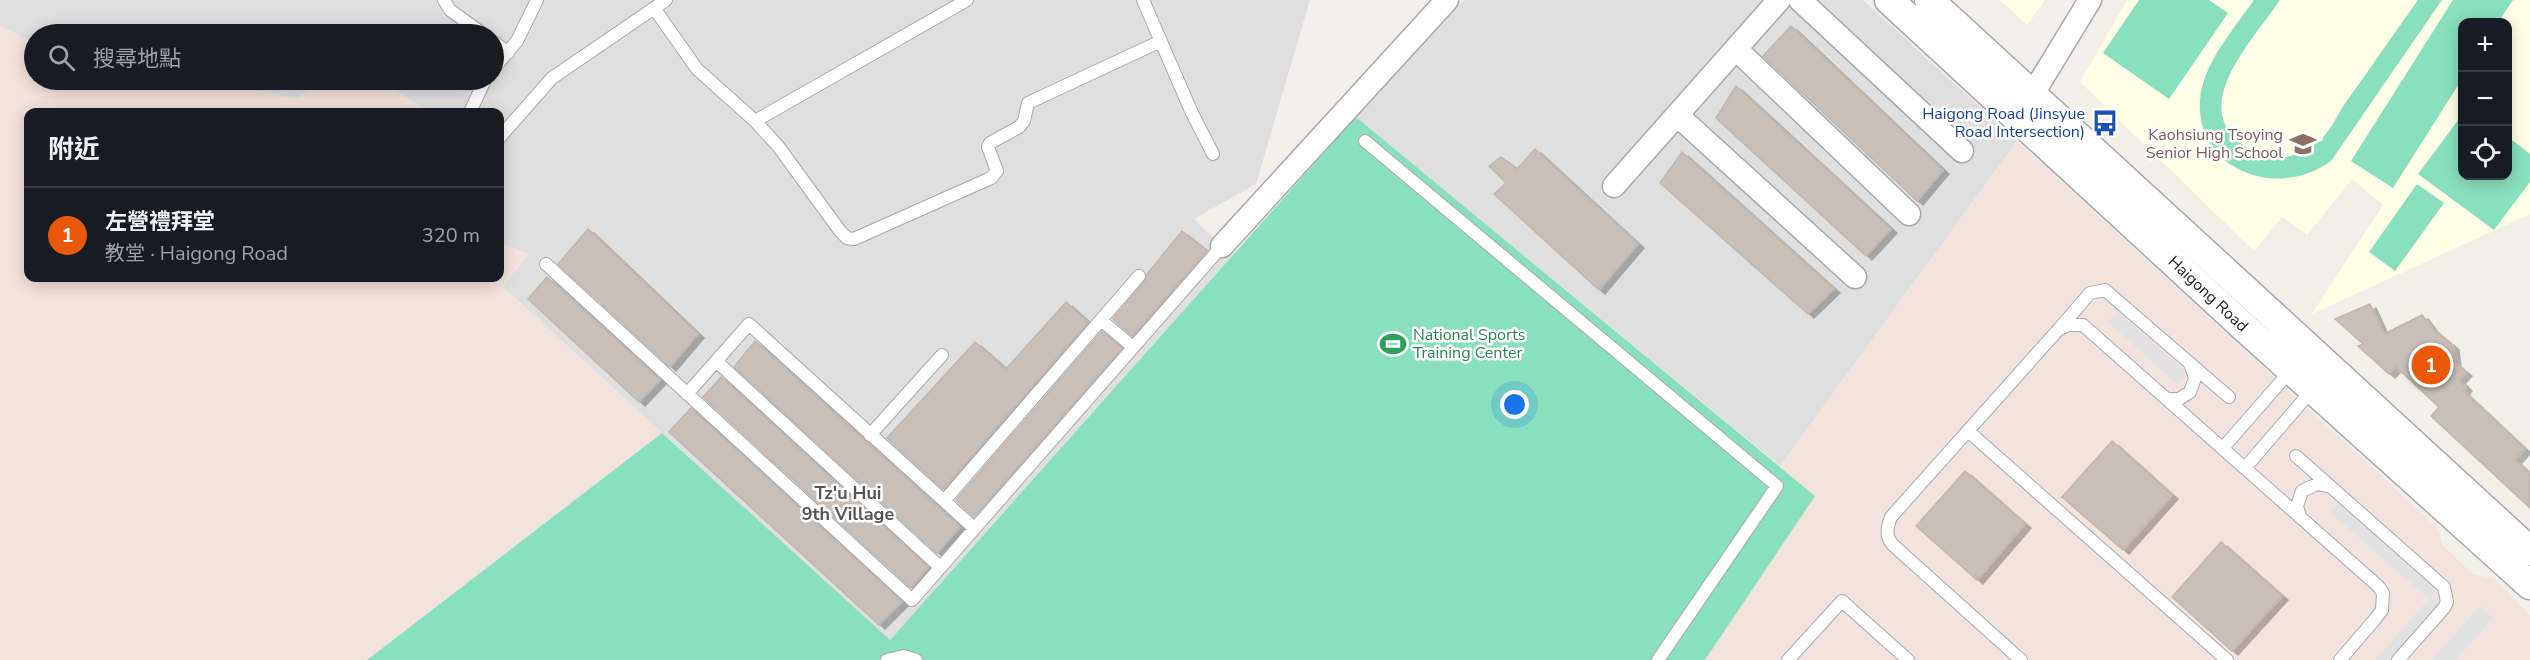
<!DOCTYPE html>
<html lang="zh-TW">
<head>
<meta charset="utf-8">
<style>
	:root { --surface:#171b24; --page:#20242c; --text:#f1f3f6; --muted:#9ea1a6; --line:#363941; --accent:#ea580c }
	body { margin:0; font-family:"Nunito Sans","Noto Sans TC",sans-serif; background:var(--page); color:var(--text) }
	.controls { position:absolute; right:18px; top:18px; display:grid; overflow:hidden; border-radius:12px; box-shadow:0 3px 15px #0003 }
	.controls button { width:54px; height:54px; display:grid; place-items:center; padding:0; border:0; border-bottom:2px solid var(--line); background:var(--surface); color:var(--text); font:30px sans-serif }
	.you { position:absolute; left:1515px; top:405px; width:21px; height:21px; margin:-15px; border:4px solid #fff; border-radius:50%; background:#1a73e8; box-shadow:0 0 0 9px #1a73e833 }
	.badge { display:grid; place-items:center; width:39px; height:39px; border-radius:50%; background:var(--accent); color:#fff; font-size:20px; font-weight:700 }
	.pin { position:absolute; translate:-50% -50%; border:3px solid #fff; box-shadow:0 2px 6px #0006 }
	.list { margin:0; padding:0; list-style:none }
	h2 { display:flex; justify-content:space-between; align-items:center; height:78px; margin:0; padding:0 24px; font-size:26px }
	h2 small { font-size:20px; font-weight:400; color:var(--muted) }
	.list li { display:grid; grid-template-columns:39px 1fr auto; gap:18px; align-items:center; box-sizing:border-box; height:96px; padding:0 24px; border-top:2px solid var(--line) }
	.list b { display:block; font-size:22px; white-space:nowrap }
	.list p { margin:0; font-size:20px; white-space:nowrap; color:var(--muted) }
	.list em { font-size:20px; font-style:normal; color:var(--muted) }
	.icon { flex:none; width:33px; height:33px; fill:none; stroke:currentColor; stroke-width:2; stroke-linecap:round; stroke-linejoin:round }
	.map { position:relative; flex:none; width:2530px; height:660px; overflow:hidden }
	.search { position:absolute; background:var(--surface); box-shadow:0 3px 15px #0003; left:24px; top:24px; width:480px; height:66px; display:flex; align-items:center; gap:15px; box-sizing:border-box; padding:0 21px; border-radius:33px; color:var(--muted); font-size:22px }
	.panel { position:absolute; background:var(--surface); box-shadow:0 3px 15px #0003; left:24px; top:108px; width:480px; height:174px; border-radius:12px }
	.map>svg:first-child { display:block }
	.residential { fill:#e0dfdf }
	.education { fill:#ffffe5; fill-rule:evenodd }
	.military { fill:#f3e3dd }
	.pitch { fill:#88e0be }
	.parking { fill:#e2e2e2 }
	.building { fill:#c7bfb8; stroke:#c4b6ab; stroke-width:1.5; filter:url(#shadow) }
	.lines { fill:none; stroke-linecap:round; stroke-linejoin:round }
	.service-casing { stroke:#a9a9a9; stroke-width:14 }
	.minor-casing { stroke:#a9a9a9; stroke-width:25 }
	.tertiary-casing { stroke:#a9a9a9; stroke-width:31 }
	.service { stroke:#fff; stroke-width:12 }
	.minor { stroke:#fff; stroke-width:22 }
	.tertiary { stroke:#fff; stroke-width:28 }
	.labels { text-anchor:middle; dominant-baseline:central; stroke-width:5; stroke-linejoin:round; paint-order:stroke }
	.transit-label { font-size:16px; fill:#164399; stroke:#fff; text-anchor:end }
	.education-label { font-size:16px; fill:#785e54; stroke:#fff; text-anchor:end }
	.street-label { font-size:16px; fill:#222; stroke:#fff }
	.leisure-label { font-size:16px; fill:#27864d; stroke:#fff; text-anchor:start }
	.neighbourhood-label { font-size:18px; font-weight:bold; fill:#555; stroke:#fff }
</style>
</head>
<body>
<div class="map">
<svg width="2530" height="660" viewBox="0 0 2530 660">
	<defs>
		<filter id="shadow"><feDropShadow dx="6" dy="4" stdDeviation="0" flood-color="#0004"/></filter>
	</defs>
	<rect width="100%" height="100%" fill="#f2efe9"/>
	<path class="residential" d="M0,0h1310l-54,184 -62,35 38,37 -343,385 -386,-354 25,-33 -28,-11v-131h-73l-45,-32h112v-46h-460v9l-34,-17z
		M1464,0h399l154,141 -237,325 -424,-349z
		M202,80h117l-22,19z"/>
	<path class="education" d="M2000,0h45l-18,25z
		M2127,0h403v214l-218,100 71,-109 -31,-26 -45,56 -25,-18 -28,34 -174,-169zM2462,22h46v154h-46z"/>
	<path class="military" d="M0,26l34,17v37h168l95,19 22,-19h63l45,32h-399v166h472v-35l29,11 -26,33 159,146 -295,227h-367z
		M2017,141l421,387 5,18 30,28 22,5 35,36v45h-825l110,-164 -35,-30z"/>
	<path class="pitch" d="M2139,0h70l19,13 -59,86 -66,-46z
		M2254,0h26c-29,43 -100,114 -26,151 22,11 40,7 60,-6 13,-8 22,-27 30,-40 25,-35 49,-70 74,-105h24l-111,161c-52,39 -136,10 -131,-61 3,-37 34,-71 54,-100z
		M2453,0h60l-15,22h-36v57l-69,109 -42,-27z
		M2462,115v61h46v-39l22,17v28l-36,48 -76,-56z
		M1356,117l459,379 -110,164h-1338l295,-227 228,207z
		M2417,184l27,19 -49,68 -26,-19z"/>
	<path class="parking" d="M2118,311l70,63 -10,11 -70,-63z
		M2338,503l99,87 -6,7 8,7 -49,56h-15l54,-61 -99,-87z
		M2480,606l13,12 -37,42h-24z"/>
	<path class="building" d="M1791,26l152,144 -26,31 -154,-145z
		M1736,86l155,143 -25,27 -150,-138z
		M1535,149l103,95 -39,46 -105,-96 12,-11 -17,-17 12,-9 16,12z
		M1682,152l152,137 -26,25 -148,-131z
		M588,229l110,105 -28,33 -112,-103z
		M1182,231l25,20 -75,85 -19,-17 32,-38 2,-7z
		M547,277l113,103 -21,22 -111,-103z
		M1066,302l22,20 -145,167 -56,-51 88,-96 31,27z
		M2370,304l14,30 38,-19 10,13 21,18 2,17 11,9 -7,8 7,7 -3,4 62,58 -10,11 15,14v34l-99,-92 8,-9 -43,-40 -7,7 -31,-28 5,-2 -28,-25z
		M1102,331l20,17 -148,169 -18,-17z
		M755,341l205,186 -23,26 -203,-186z
		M721,377l207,190 -17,21 -208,-191z
		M691,408l211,194 -23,23 -210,-193z
		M2112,441l60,54 -49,55 -61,-53z
		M1965,471l60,53 -48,56 -61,-54z
		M2221,542l61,54 -50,55 -60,-54z"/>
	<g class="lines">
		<g class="service-casing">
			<path id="service" d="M444,0l6,10 33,24
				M1143,0l49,113 21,41
				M654,8l43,61 58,52 23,25 62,85 7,7 7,1 137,-61 6,-7 -9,-24 2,-4 29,-16 5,-6 4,-18 133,-62
				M494,42l14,11
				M494,68l23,-27 20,-41
				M470,112l15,-32
				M755,121l212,-121
				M500,137l52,-59 114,-78
				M1365,141l412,345 -119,174
				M546,264l366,336 310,-354
				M1101,320l32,27
				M2059,329l31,-36 15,-3 124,107
				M716,361l224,206
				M687,394l62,-70 225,204
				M2167,399h12l11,-7 5,-14 -5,-15
				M1968,431l259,229
				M870,435l72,-80
				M2223,448l68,-78
				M2296,456l148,131 3,15 -3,6 -46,52
				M2245,468l68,-79
				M944,501l195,-225
				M2300,517l-3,-11 5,-15 15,-7 12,2
				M887,660l17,-4 12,4
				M1788,660l54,-59 66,59
				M2021,660l-128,-115c-8,-9 -6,-17 -2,-28l167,-187 10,-5h15l295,261 5,7 -1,17 -6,8 -36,42"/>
		</g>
		<g class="minor-casing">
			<path id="minor" d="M1800,0l162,151
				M1736,49l173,165
				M2021,107l11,-12 58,-95
				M1677,115l178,162
				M1614,186l165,-186
				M1222,246l225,-246"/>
		</g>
		<g class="tertiary-casing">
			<path id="tertiary" d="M1889,0l358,330 283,255
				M1929,0l601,551"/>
		</g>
		<use href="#service" class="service"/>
		<use href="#minor" class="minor"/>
		<use href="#tertiary" class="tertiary"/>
	</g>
	<defs>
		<g id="bus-bare" transform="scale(2.07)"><path d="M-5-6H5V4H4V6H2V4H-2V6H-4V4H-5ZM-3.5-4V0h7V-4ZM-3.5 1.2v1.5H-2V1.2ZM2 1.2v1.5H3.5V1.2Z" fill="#1a4fb4" stroke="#fff" stroke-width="2.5" paint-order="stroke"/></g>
		<g id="school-bare" transform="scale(2.07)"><path d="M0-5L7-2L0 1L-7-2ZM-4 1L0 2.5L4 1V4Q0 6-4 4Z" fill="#8d6e63" stroke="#fff" stroke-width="2.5" paint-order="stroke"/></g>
		<g id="stadium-bare" transform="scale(2.07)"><path d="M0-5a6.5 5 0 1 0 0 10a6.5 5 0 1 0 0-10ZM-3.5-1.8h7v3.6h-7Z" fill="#2e9e5b" stroke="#fff" stroke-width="2.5" paint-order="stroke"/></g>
	</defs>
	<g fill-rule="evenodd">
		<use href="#bus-bare" x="2105" y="123"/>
		<use href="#school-bare" x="2303" y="144"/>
		<use href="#stadium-bare" x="1393" y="344"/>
	</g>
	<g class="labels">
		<g class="transit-label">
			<text x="2085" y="114">Haigong Road (Jinsyue<tspan x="2085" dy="18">Road Intersection)</tspan></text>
		</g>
		<g class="education-label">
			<text x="2283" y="135">Kaohsiung Tsoying<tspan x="2283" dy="18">Senior High School</tspan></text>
		</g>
		<g class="street-label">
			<text transform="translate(2208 294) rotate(43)">Haigong Road</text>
		</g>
		<g class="leisure-label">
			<text x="1413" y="335">National Sports<tspan x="1413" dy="18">Training Center</tspan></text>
		</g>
		<g class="neighbourhood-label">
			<text x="848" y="493">Tz'u Hui<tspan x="848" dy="21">9th Village</tspan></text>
		</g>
	</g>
</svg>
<div class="controls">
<button>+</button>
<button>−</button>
<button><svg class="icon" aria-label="locate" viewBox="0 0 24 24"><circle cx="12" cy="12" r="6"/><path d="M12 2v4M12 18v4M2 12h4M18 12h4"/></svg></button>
</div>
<div class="you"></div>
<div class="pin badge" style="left:2431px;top:365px">1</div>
<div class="search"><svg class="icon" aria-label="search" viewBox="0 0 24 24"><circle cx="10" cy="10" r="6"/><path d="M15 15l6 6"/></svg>搜尋地點</div>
<section class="panel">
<h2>附近<small></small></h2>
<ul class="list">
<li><span class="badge">1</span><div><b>左營禮拜堂</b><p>教堂 · Haigong Road</p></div><em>320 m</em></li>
</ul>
</section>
</div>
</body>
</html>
